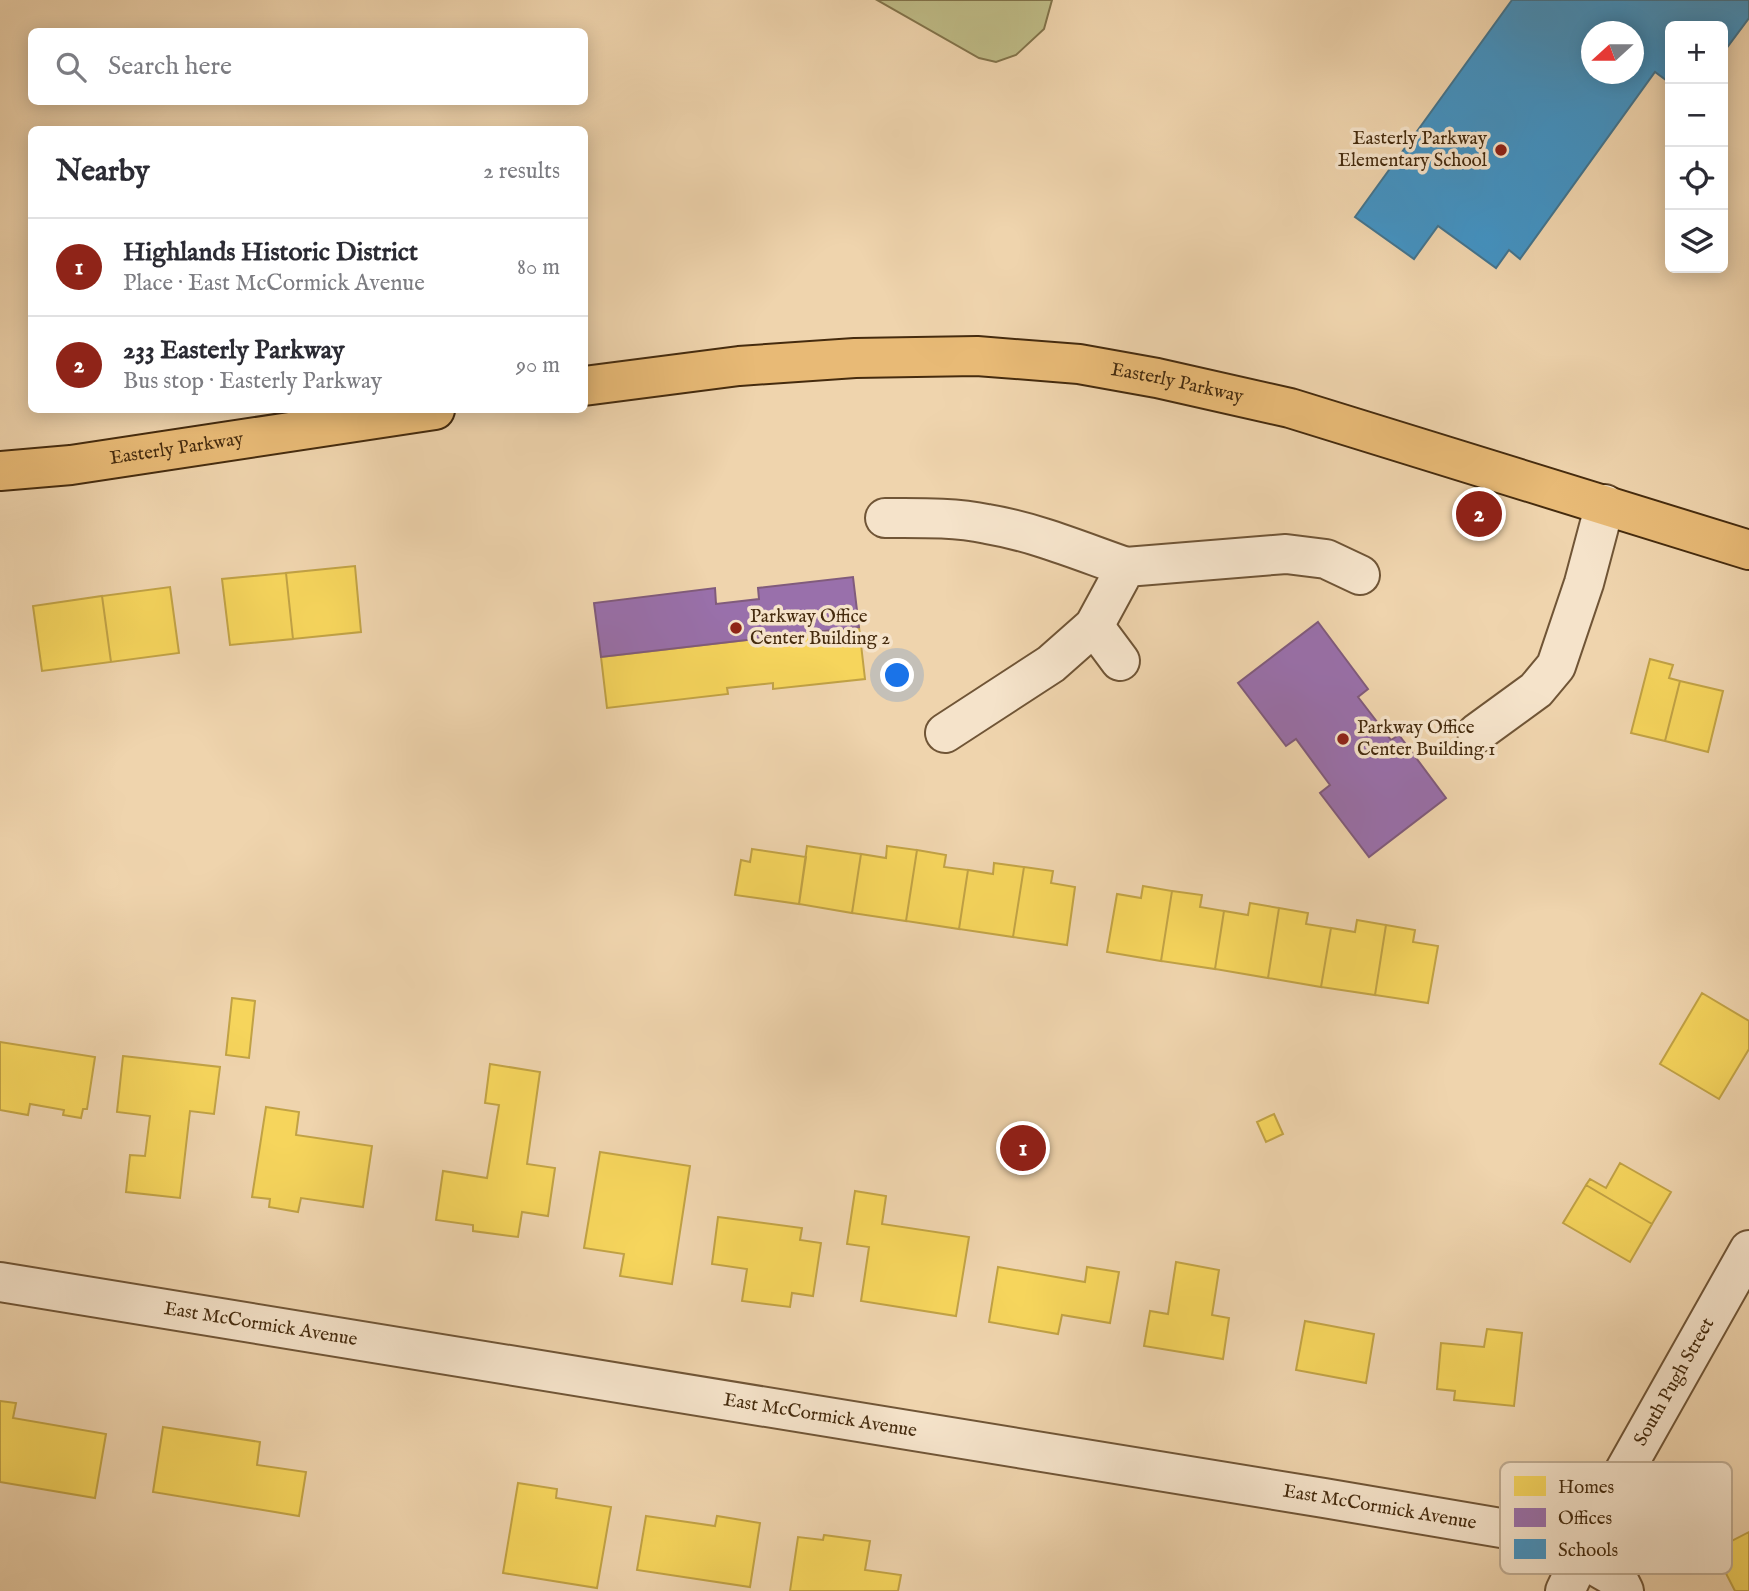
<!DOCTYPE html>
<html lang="en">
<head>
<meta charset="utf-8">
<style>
	:root { --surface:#fff; --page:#f2f2f3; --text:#2b2b33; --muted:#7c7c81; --line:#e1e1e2; --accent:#8f2418 }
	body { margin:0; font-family:"IM FELL English",serif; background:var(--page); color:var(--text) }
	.controls { position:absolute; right:21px; top:21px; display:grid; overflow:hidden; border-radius:10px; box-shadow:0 4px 18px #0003 }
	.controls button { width:63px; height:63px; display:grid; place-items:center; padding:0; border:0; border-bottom:2px solid var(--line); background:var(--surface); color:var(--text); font:35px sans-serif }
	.compass { position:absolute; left:1581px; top:21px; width:63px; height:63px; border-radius:50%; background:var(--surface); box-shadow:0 4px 18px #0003; rotate:249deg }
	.you { position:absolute; left:898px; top:676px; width:24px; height:24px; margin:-18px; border:5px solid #fff; border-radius:50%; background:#1a73e8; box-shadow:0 0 0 10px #1a73e833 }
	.badge { display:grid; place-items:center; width:46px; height:46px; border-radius:50%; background:var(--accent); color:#fff; font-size:23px; font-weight:700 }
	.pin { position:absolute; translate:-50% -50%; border:4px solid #fff; box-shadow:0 2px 7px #0006 }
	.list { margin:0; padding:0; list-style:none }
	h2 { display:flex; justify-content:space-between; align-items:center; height:91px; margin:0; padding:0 28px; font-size:30px }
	h2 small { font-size:23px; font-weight:400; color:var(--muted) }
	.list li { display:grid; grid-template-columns:46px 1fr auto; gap:21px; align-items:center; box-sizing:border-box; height:98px; padding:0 28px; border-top:2px solid var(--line) }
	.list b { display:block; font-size:26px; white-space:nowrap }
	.list p { margin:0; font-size:23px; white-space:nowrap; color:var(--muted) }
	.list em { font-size:23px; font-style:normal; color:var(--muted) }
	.icon { flex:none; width:38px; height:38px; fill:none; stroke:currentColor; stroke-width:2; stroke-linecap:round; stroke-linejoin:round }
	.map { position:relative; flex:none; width:1749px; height:1591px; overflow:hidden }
	.search { position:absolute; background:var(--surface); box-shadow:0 4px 18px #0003; left:28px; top:28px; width:560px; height:77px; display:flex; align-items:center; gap:18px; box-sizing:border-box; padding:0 24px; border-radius:10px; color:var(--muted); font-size:26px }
	.panel { position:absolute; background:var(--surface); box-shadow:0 4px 18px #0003; left:28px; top:126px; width:560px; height:287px; border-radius:10px }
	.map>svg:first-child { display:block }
	.green { fill:#bebb86; stroke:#82734a; stroke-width:2 }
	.homes { fill:#f6d55c; stroke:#c1a245; stroke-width:2 }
	.offices { fill:#9970ab; stroke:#805b7c; stroke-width:2 }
	.schools { fill:#4393c3; stroke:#44748d; stroke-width:2; fill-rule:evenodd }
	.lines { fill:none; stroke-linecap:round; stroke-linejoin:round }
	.minor-casing { stroke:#705536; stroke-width:42 }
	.major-casing { stroke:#452b0e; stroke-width:42 }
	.minor { stroke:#f5e3ca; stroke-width:38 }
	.major { stroke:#e8ba76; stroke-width:38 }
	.poi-dot { fill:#8f2418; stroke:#f5e3ca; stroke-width:2.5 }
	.labels { text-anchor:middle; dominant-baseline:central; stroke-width:7; stroke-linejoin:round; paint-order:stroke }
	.poi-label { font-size:19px; fill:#452b0e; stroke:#f5e3ca; text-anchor:start }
	.street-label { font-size:19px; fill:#452b0e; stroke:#f5e3ca }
	.key { fill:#f5e3ca; stroke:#c0ac92; stroke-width:2 }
	.key-label { font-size:19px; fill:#452b0e }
</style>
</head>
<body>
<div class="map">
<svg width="1749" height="1591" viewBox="0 0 1749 1591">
	<rect width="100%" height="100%" fill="#efd4ad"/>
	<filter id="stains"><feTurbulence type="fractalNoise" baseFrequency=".00286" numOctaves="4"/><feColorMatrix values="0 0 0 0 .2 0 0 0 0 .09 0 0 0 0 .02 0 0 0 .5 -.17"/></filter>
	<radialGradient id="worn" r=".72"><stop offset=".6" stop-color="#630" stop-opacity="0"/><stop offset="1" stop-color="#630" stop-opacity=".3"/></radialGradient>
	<path class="green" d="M877,0h175l-8,29 -28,26 -20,7 -17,-4z"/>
	<path class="homes" d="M355,566l6,66 -68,7 -7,-66z
		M286,573l7,66 -63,6 -8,-66z
		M170,587l9,66 -68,9 -9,-66z
		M102,596l9,66 -69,9 -9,-65z
		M859,627l6,52 -92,10v-6l-46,5 1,6 -121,14 -6,-51z
		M1650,659l23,6 -4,13 11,3 -15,60 -34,-8z
		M1680,681l43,10 -15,61 -43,-11z
		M807,846l54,8 -9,59 -53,-9z
		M887,846l30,4 -11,71 -54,-8 9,-59 25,4z
		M752,849l54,8 -7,47 -64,-9 6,-35 9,2z
		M917,850l29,5 -2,12 24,3 -9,59 -53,-8z
		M994,863l30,4 -11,70 -54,-8 9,-59 25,4z
		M1024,867l29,4 -2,12 24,4 -8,58 -54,-8z
		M1143,886l29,5 -11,70 -54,-9 10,-58 24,4z
		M1172,891l30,4 -2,12 24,4 -9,58 -54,-8z
		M1250,903l29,5 -11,70 -53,-9 9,-58 24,4z
		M1279,908l29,5 -2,11 25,4 -10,59 -53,-9z
		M1357,920l29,5 -11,70 -54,-8 10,-59 24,4z
		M1386,925l29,5 -2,12 25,4 -10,57 -53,-8z
		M1702,993l47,28v28l-30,50 -59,-35z
		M232,998l23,3 -6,57 -23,-3z
		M0,1042l95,15 -8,52h-4l-2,9 -18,-3 1,-5 -34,-6 -2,11 -28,-5z
		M123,1056l97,11 -6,47 -24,-3 -10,87 -54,-6 4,-37 15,1 5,-40 -33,-4z
		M490,1064l50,8 -13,92 28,4 -7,48 -26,-4 -4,25 -45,-6v-6l-37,-5 7,-49 44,7 12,-73 -14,-2z
		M266,1107l33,5 -3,23 76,11 -9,61 -62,-9 -3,14 -29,-5 1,-8 -18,-2z
		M1274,1114l9,20 -17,8 -9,-20z
		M600,1152l90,14 -18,118 -52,-8 4,-22 -40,-6z
		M1620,1163l51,29 -19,32 -66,-39 4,-6 16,9z
		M1586,1185l66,39 -22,38 -67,-39z
		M855,1191l31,5 -4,28 87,13 -13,79 -95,-15 8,-54 -22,-3z
		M718,1217l84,11 -2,12 21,3 -8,53 -21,-3 -2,14 -48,-6 5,-32 -35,-5z
		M1176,1262l43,8 -7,45 17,3 -6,41 -79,-13 6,-35 18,3z
		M998,1267l87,15 2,-15 32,5 -9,51 -48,-8 -4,19 -69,-12z
		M1305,1321l69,13 -8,49 -70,-13z
		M1487,1329l35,4 -8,73 -60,-6 1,-9 -18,-2 4,-46 43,4z
		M0,1401l16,2 -3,15 93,16 -11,64 -95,-16z
		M163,1427l97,15 -3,23 49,7 -7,44 -146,-24z
		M518,1483l39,6 -1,9 55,9 -14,81 -94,-15z
		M646,1516l69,10 2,-10 43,7 -10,64 -113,-17z
		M1749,1532v59h-14l-21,-41z
		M824,1535l46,6 -5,29 36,5 -3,16h-108l8,-54 25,3z"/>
	<path class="offices" d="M853,577l6,50 -258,30 -7,-54 121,-15 1,16 43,-5 -1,-11z
		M1318,622l50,67 -10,8 33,43 8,-5 47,63 -77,59 -49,-64 10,-8 -34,-46 -10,7 -48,-63z"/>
	<path class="schools" d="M1512,0h237v18l-26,35v-27h-53v57l-15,-11 -135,187 -11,-9 -13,18 -58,-42 -24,33 -59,-42zM1592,32h42v42h-42z"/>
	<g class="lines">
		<g class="minor-casing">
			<g id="minor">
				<path d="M885,518c34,0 69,-1 102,6 48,8 93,27 139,43"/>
				<path d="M1094,626l26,35"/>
				<path d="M945,733l106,-69 43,-38 32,-59 160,-13 40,5 34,16"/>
				<path d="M1477,733l59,-43 20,-24 28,-83 21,-79"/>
				<path id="s1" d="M0,1282l1324,216 218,37 76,44 6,12"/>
				<path id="s2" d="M1565,1591l47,-98 137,-243"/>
			</g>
		</g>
		<g class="major-casing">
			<g id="major">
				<path id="s3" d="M584,386l155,-20 116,-8 122,-2 102,8 78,14 133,30 459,142"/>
				<path id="s4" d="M0,471l71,-6 364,-55"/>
			</g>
		</g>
		<use href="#minor" class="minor"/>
		<use href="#major" class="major"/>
	</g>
	<g class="poi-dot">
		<circle cx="1501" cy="150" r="7"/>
		<circle cx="736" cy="628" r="7"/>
		<circle cx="1343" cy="739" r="7"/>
	</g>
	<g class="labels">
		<g class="poi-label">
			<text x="1487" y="139" text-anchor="end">Easterly Parkway<tspan x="1487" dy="22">Elementary School</tspan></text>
			<text x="750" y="617">Parkway Office<tspan x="750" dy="22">Center Building 2</tspan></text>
			<text x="1357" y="728">Parkway Office<tspan x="1357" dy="22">Center Building 1</tspan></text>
		</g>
		<g class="street-label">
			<text stroke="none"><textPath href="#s3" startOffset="597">Easterly Parkway</textPath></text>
			<text stroke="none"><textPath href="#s4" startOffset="178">Easterly Parkway</textPath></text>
			<text stroke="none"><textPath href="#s1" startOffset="264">East McCormick Avenue</textPath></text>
			<text stroke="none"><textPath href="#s2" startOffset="236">South Pugh Street</textPath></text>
			<text stroke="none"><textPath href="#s1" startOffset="831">East McCormick Avenue</textPath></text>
			<text stroke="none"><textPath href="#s1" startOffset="1398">East McCormick Avenue</textPath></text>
		</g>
	</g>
	<rect x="1500" y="1462" width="232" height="112" rx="10" class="key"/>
	<rect x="1514" y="1476" width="32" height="20" fill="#f6d55c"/>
	<rect x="1514" y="1508" width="32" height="19" fill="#9970ab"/>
	<rect x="1514" y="1539" width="32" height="20" fill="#4393c3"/>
	<g class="key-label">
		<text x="1558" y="1493">Homes</text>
		<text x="1558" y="1524">Offices</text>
		<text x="1558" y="1556">Schools</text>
	</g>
	<rect width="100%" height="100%" filter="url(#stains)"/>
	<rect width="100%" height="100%" fill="url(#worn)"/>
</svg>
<div class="controls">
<button>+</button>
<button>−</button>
<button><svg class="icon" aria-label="locate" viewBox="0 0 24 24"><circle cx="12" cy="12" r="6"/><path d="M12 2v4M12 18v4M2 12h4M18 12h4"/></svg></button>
<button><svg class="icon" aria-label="layers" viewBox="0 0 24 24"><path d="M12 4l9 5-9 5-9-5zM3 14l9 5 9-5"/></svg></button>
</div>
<svg class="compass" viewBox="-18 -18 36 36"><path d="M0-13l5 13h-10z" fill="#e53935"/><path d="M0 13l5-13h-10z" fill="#7c7c81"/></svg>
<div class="you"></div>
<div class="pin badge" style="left:1023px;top:1148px">1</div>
<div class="pin badge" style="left:1479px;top:514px">2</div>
<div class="search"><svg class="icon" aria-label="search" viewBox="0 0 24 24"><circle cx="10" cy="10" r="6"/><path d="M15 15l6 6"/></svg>Search here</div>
<section class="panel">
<h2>Nearby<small>2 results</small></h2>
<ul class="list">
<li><span class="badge">1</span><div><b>Highlands Historic District</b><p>Place · East McCormick Avenue</p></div><em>80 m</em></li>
<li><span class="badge">2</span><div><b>233 Easterly Parkway</b><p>Bus stop · Easterly Parkway</p></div><em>90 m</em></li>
</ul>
</section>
</div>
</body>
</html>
